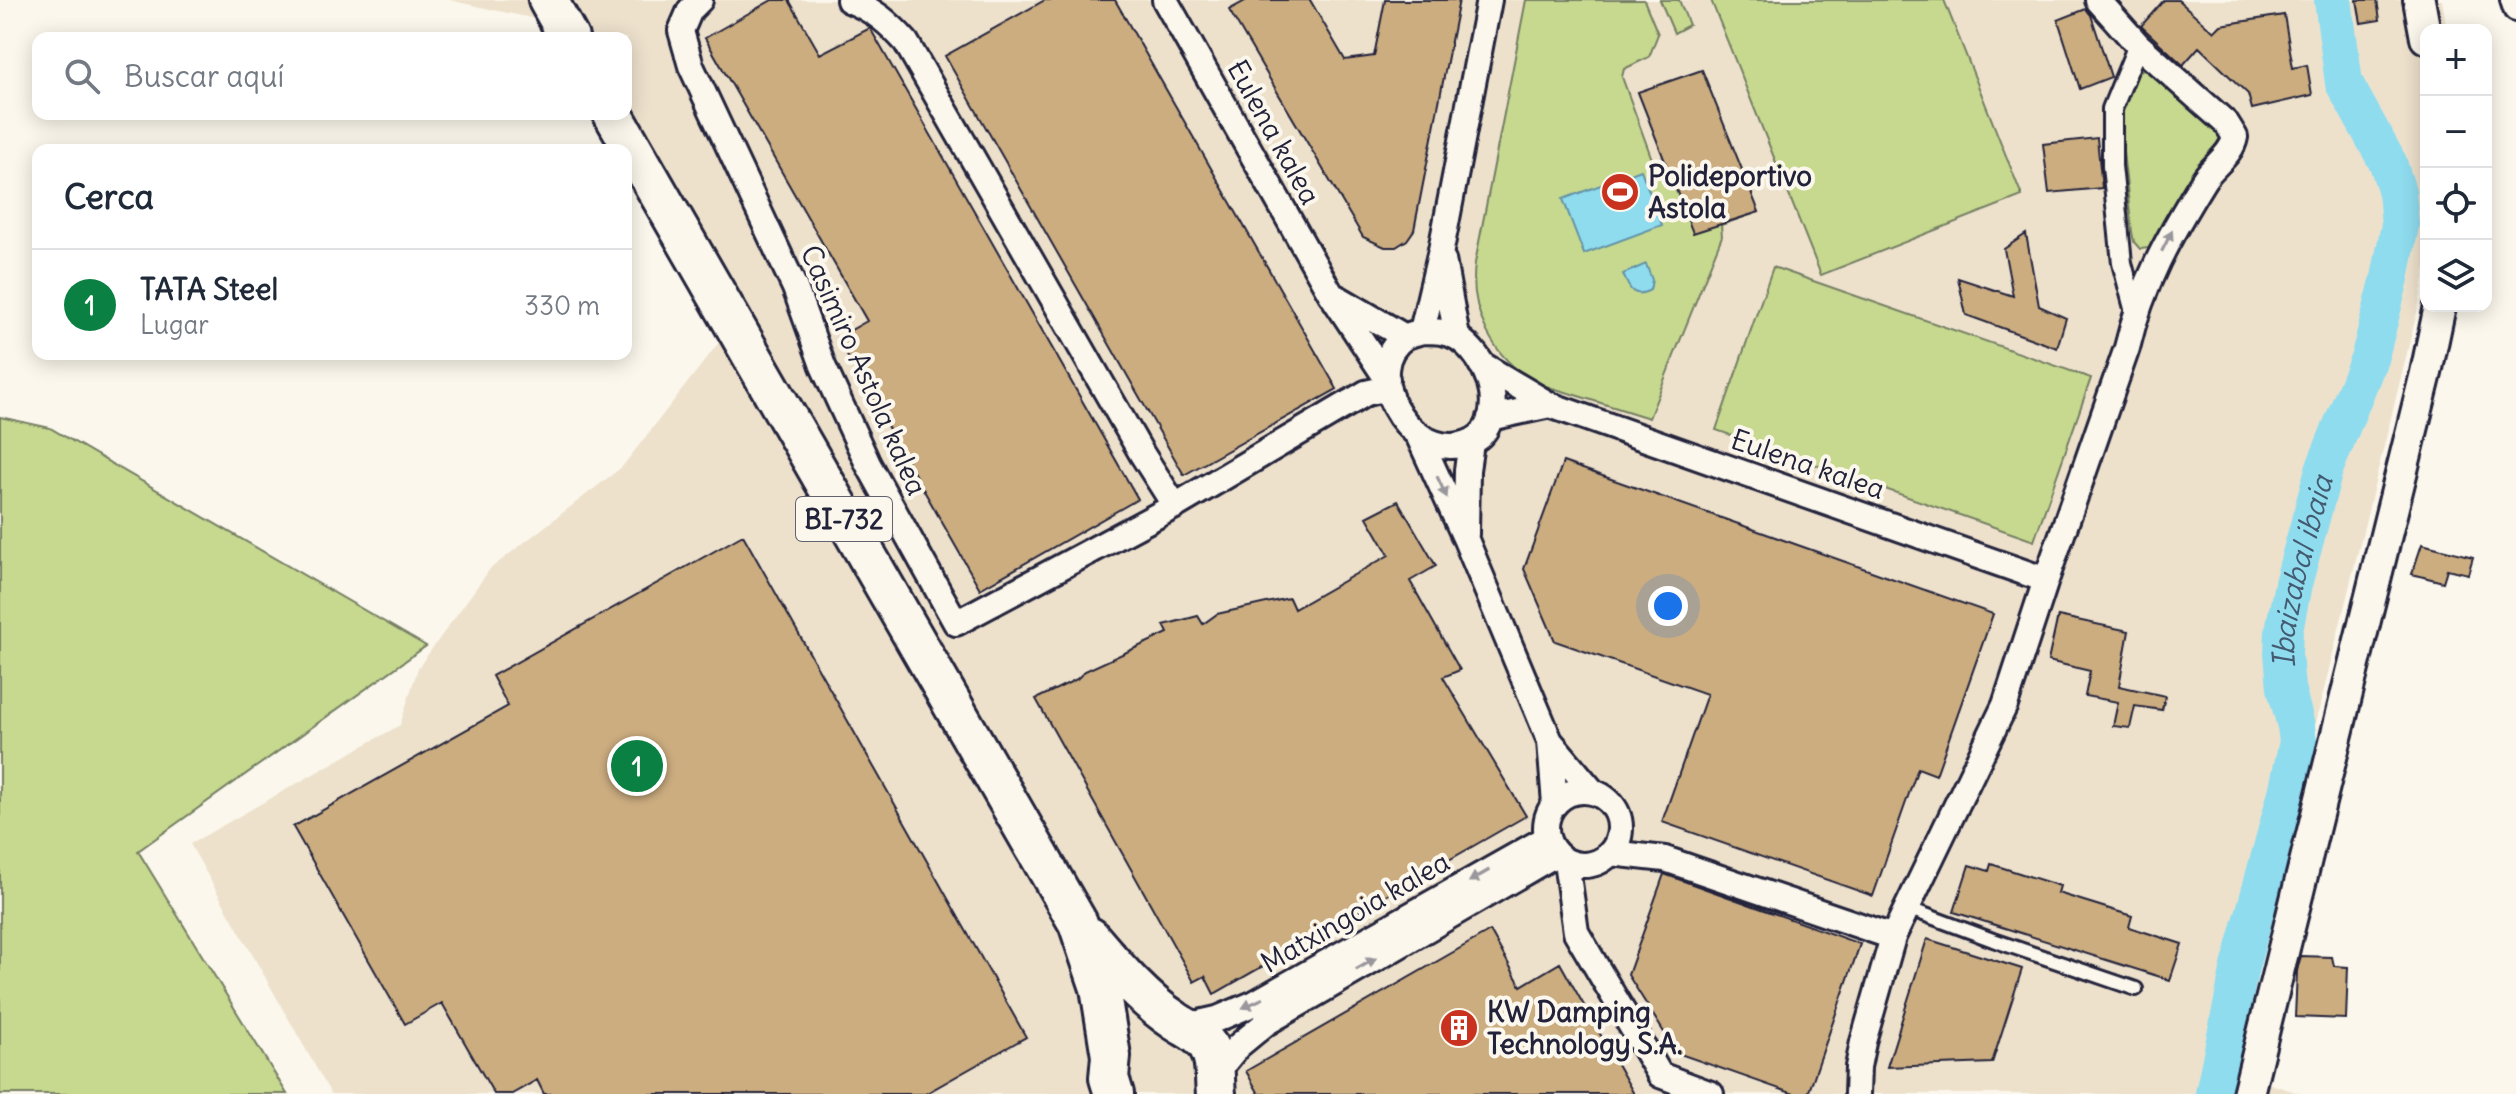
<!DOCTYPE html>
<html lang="es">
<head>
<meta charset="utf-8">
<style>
	:root { --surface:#fff; --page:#f6f6f7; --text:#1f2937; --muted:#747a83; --line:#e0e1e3; --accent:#0b8043 }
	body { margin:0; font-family:Delius,sans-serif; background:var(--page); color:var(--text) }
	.controls { position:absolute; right:24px; top:24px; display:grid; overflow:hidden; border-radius:16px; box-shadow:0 4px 20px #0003 }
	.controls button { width:72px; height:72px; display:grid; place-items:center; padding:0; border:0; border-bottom:2px solid var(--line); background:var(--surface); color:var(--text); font:40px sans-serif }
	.you { position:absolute; left:1668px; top:606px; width:28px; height:28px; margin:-20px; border:6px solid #fff; border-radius:50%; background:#1a73e8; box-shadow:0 0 0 12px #1a73e833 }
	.badge { display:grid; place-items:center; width:52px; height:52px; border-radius:50%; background:var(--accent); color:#fff; font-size:26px; font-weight:700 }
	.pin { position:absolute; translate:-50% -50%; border:4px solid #fff; box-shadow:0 2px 8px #0006 }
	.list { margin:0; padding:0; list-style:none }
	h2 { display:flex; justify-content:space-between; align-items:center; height:104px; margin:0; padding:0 32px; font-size:34px }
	h2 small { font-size:26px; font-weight:400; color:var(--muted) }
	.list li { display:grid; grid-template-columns:52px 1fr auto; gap:24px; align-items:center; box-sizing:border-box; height:112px; padding:0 32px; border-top:2px solid var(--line) }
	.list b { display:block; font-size:30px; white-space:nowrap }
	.list p { margin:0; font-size:26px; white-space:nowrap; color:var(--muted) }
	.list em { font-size:26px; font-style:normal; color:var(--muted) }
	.icon { flex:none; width:44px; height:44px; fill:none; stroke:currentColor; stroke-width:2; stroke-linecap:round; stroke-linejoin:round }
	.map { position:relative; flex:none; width:2516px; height:1094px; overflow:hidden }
	.search { position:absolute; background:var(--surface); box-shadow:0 4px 20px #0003; left:32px; top:32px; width:600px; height:88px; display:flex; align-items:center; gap:20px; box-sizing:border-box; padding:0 28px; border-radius:16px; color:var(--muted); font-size:30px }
	.panel { position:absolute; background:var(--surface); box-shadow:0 4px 20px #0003; left:32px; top:144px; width:600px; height:216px; border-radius:16px }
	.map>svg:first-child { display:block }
	.built { fill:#ede1cc }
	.green { fill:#c6d98e; stroke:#747e64; stroke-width:2 }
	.water { fill:#8fdcef; stroke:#6392a7; stroke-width:2 }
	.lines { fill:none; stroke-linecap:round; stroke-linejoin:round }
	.river { stroke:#8fdcef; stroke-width:38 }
	.building { fill:#ccad80; stroke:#22223b; stroke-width:2 }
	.service-casing { stroke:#22223b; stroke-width:18 }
	.pedestrian-casing { stroke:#22223b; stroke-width:24 }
	.minor-casing { stroke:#22223b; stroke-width:30 }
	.tertiary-casing { stroke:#22223b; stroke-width:36 }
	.primary-casing { stroke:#22223b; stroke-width:44 }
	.service { stroke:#fbf7ec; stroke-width:12 }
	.pedestrian { stroke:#fbf7ec; stroke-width:18 }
	.minor { stroke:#fbf7ec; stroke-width:24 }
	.tertiary { stroke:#fbf7ec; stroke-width:30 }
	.primary { stroke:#fbf7ec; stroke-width:38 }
	.oneway { fill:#99979c }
	.labels { text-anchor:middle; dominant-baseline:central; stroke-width:8; stroke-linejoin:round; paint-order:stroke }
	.shield { fill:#fbf7ec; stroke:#636270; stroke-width:2 }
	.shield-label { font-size:26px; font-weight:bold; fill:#22223b }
	.street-label { font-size:28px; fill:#22223b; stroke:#fbf7ec }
	.poi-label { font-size:28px; font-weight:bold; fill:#22223b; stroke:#fbf7ec; text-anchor:start }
	.water-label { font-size:30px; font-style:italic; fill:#435a71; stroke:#fbf7ec }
</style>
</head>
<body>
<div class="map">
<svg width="2516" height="1094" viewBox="0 0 2516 1094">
	<rect width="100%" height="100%" fill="#fbf7ec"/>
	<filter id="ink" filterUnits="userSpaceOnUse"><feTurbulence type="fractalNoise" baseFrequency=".0125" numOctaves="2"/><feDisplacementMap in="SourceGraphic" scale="16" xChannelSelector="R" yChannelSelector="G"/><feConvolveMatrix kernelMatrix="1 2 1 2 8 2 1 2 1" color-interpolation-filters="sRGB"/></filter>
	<g filter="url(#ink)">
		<path class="built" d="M449,0h1993l5,30h-21v238l-6,32 -190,771 72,23h-1971l-141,-250 210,-119 18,-57 72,-99 132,-102 123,-158 -119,-203v-68h-40l-5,-9z"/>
		<path class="green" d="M1526,0h118l14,34 -9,23 -25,12 -2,8 35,96 11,-5 -30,-76 64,-22 57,142 -38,13 1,11 -73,182c-25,-8 -51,-16 -77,-24 -11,-4 -25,-6 -36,-12 -43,-23 -67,-71 -61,-119z
			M1660,0h19l10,25 -15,8z
			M1711,0h233l78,196 -201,79z
			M2145,67l47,26 34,48 -69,102 -8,5 -9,1 -6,-7 -2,-10 -13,-116 13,-37z
			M1773,267l318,111 -57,163 -318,-111z
			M0,417l50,11 376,218 -288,205 149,243h-287z"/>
		<path class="water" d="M1641,170l21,55 -78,29 -21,-55z
			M1646,264l6,16 -2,10c-17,9 -21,-1 -27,-16z"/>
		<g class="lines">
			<path class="river" id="s1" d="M2214,1094l26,-127 47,-174 11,-51 -2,-16 -10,-38 -3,-35 1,-22 9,-47 31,-114 46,-114 20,-78 10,-53 -3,-33 -9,-29 -44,-80 -11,-83"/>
		</g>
		<path class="building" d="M772,0h17l31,54 50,-26 268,471 -158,90 -143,-251 30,-17 -162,-283z
			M1045,0h70l222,389 -153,86 -239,-419z
			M1247,0h63l35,60 29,-4 11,-56h74l-45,230 -7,10 -11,7h-11l-22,-10 -134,-227z
			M2164,0h14l36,32 7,-7 63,-10 9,53 14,-3 5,30 -60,14 -4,-15 -49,-47 -16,18 -42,-39z
			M2357,0h20l3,20 -19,3z
			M2086,9l5,6 20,62 -31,12 -22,-69z
			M1702,70l57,142 -66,21 -55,-141z
			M2097,138l5,50 -53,5 -6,-49z
			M2026,234l13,72 27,12 -9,30 -91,-33 -8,-37 55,18 -9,-47z
			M1563,462l430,152 -57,161 -18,-7 -45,128 -211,-74 45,-128 -152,-53 -31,-72z
			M1398,501l38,65 -26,15 50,89 -17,7 83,139 -312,178 -9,-18 -11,6 -158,-283 41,-20 8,-8 83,-38 -4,-8 34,-9 5,8 14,-10 72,-16 5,11 95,-54 -22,-38z
			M743,535l283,502 -101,57h-381l-7,-14 -25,14h-18l-52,-91 -37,21 -112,-197 215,-121 -16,-30z
			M2422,544l51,13 -5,17 -21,-5 -4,13 -31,-8z
			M2058,616l71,15 -10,55 46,10 -3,14 -27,-4 -5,22 -17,-2 5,-24 -33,-6 5,-25 -42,-10z
			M1991,864l69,22 -2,7 74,23 -3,11 53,17 -12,36 -216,-68 15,-47 20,6z
			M1664,874l196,70 -52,150h-14l-117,-41 -49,-78z
			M1490,931l31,55 39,-23 74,131h-375l-13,-23z
			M1927,939l95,30 -30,94 -105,4z
			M2301,956l31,1 2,9 14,1 -2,52 -51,-2 2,-46z"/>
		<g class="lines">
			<g class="service-casing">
				<path id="service" d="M1907,908l86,32 143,49"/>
			</g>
			<g class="pedestrian-casing">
				<path id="pedestrian" d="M2135,312l-13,-49 -10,-97v-57l26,-64"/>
			</g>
			<g class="minor-casing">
				<path id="minor" d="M700,0l-10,10 -9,21 10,35 104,222 28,78 45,98 88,159 219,-117 191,-113 22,-5
					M849,0c25,10 40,23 57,42l236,412 33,52
					M1165,0l166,294 56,85
					M2513,0l3,9
					M1443,260l14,77
					M1338,298l67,39
					M1422,331c13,0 25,0 36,7 27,18 46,62 27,92 -6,9 -14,13 -25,15 -54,11 -102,-77 -55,-108 5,-3 12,-4 17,-6z
					M1422,331l19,-81 48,-250
					M1481,364l69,41 496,175
					M1490,418l60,-13
					M1418,435l48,105 84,201 43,51
					M1466,534l1,-64 4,-27
					M1550,741l5,63
					M1546 828a37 37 0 1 1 74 0a37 37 0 1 1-74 0Z
					M1611,853l54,6 228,78
					M1566,861l10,71 84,143 51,19
					M1186,1026l31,-7 38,-16 292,-165
					M1216,1073l22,-27 28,-23 290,-169
					M1857,1094l1,-27 5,-25 30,-105 112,-232 41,-125 81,-232c15,-64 42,-112 76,-167 9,-15 29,-26 32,-44l-8,-13 -89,-79 -40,-45"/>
			</g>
			<g class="tertiary-casing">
				<path id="tertiary" d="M2419,0l7,38
					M2248,1094l178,-721 14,-67"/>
			</g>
			<g class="primary-casing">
				<path id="primary" d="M548,0l21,38
					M613,114l465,809 22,65 11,68 -2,22 5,16
					M1090,937c25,29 52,62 84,83 12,9 25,12 34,26 9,15 6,31 8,48"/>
			</g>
			<use href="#service" class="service"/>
			<use href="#pedestrian" class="pedestrian"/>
			<use href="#minor" class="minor"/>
			<use href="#tertiary" class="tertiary"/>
			<use href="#primary" class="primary"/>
		</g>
		<defs><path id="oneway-solid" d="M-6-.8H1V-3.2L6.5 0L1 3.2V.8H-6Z" transform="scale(2)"/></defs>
		<g class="oneway">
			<use href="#oneway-solid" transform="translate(2167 241) rotate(-63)"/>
			<use href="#oneway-solid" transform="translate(1442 487) rotate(65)"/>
			<use href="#oneway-solid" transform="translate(1479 876) rotate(150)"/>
			<use href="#oneway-solid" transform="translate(1366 964) rotate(-30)"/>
			<use href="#oneway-solid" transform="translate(1253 1003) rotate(155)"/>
		</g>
	</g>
	<defs>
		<g id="stadium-disc" transform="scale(2)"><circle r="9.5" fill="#c8321e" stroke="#fbf7ec"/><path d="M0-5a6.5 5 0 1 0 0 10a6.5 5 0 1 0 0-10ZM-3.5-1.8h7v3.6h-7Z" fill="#fff"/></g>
		<g id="building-disc" transform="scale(2)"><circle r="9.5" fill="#c8321e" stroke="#fbf7ec"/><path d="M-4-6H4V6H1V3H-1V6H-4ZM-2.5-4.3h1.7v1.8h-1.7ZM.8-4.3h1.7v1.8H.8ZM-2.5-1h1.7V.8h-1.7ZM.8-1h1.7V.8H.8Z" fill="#fff"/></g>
	</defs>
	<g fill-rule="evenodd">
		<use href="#stadium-disc" x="1620" y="192"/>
		<use href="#building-disc" x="1459" y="1028"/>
	</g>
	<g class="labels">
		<rect class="shield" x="796" y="497" width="96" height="44" rx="6"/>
		<g class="shield-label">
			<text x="844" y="519">BI-732</text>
		</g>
		<g class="street-label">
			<text transform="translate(1274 132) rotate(61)">Eulena kalea</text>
			<text transform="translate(864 370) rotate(66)">Casimiro Astola kalea</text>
			<text transform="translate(1808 464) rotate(19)">Eulena kalea</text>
			<text transform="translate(1355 912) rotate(-30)">Matxingoia kalea</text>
		</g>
		<g class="poi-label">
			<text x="1648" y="176">Polideportivo<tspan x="1648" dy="32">Astola</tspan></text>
			<text x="1487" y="1012">KW Damping<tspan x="1487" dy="32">Technology S.A.</tspan></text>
		</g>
		<g class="water-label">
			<text stroke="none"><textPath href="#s1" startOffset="536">Ibaizabal ibaia</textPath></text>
		</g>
	</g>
</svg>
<div class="controls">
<button>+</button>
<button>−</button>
<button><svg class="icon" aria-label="locate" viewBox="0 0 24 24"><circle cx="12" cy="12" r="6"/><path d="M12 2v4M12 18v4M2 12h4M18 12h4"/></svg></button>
<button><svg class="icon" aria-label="layers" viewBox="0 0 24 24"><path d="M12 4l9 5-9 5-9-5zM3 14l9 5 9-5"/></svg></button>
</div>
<div class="you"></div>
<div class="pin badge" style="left:637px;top:766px">1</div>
<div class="search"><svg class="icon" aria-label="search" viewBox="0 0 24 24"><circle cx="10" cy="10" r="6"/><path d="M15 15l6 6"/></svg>Buscar aquí</div>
<section class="panel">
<h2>Cerca<small></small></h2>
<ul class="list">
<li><span class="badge">1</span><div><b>TATA Steel</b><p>Lugar</p></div><em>330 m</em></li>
</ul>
</section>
</div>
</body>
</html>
